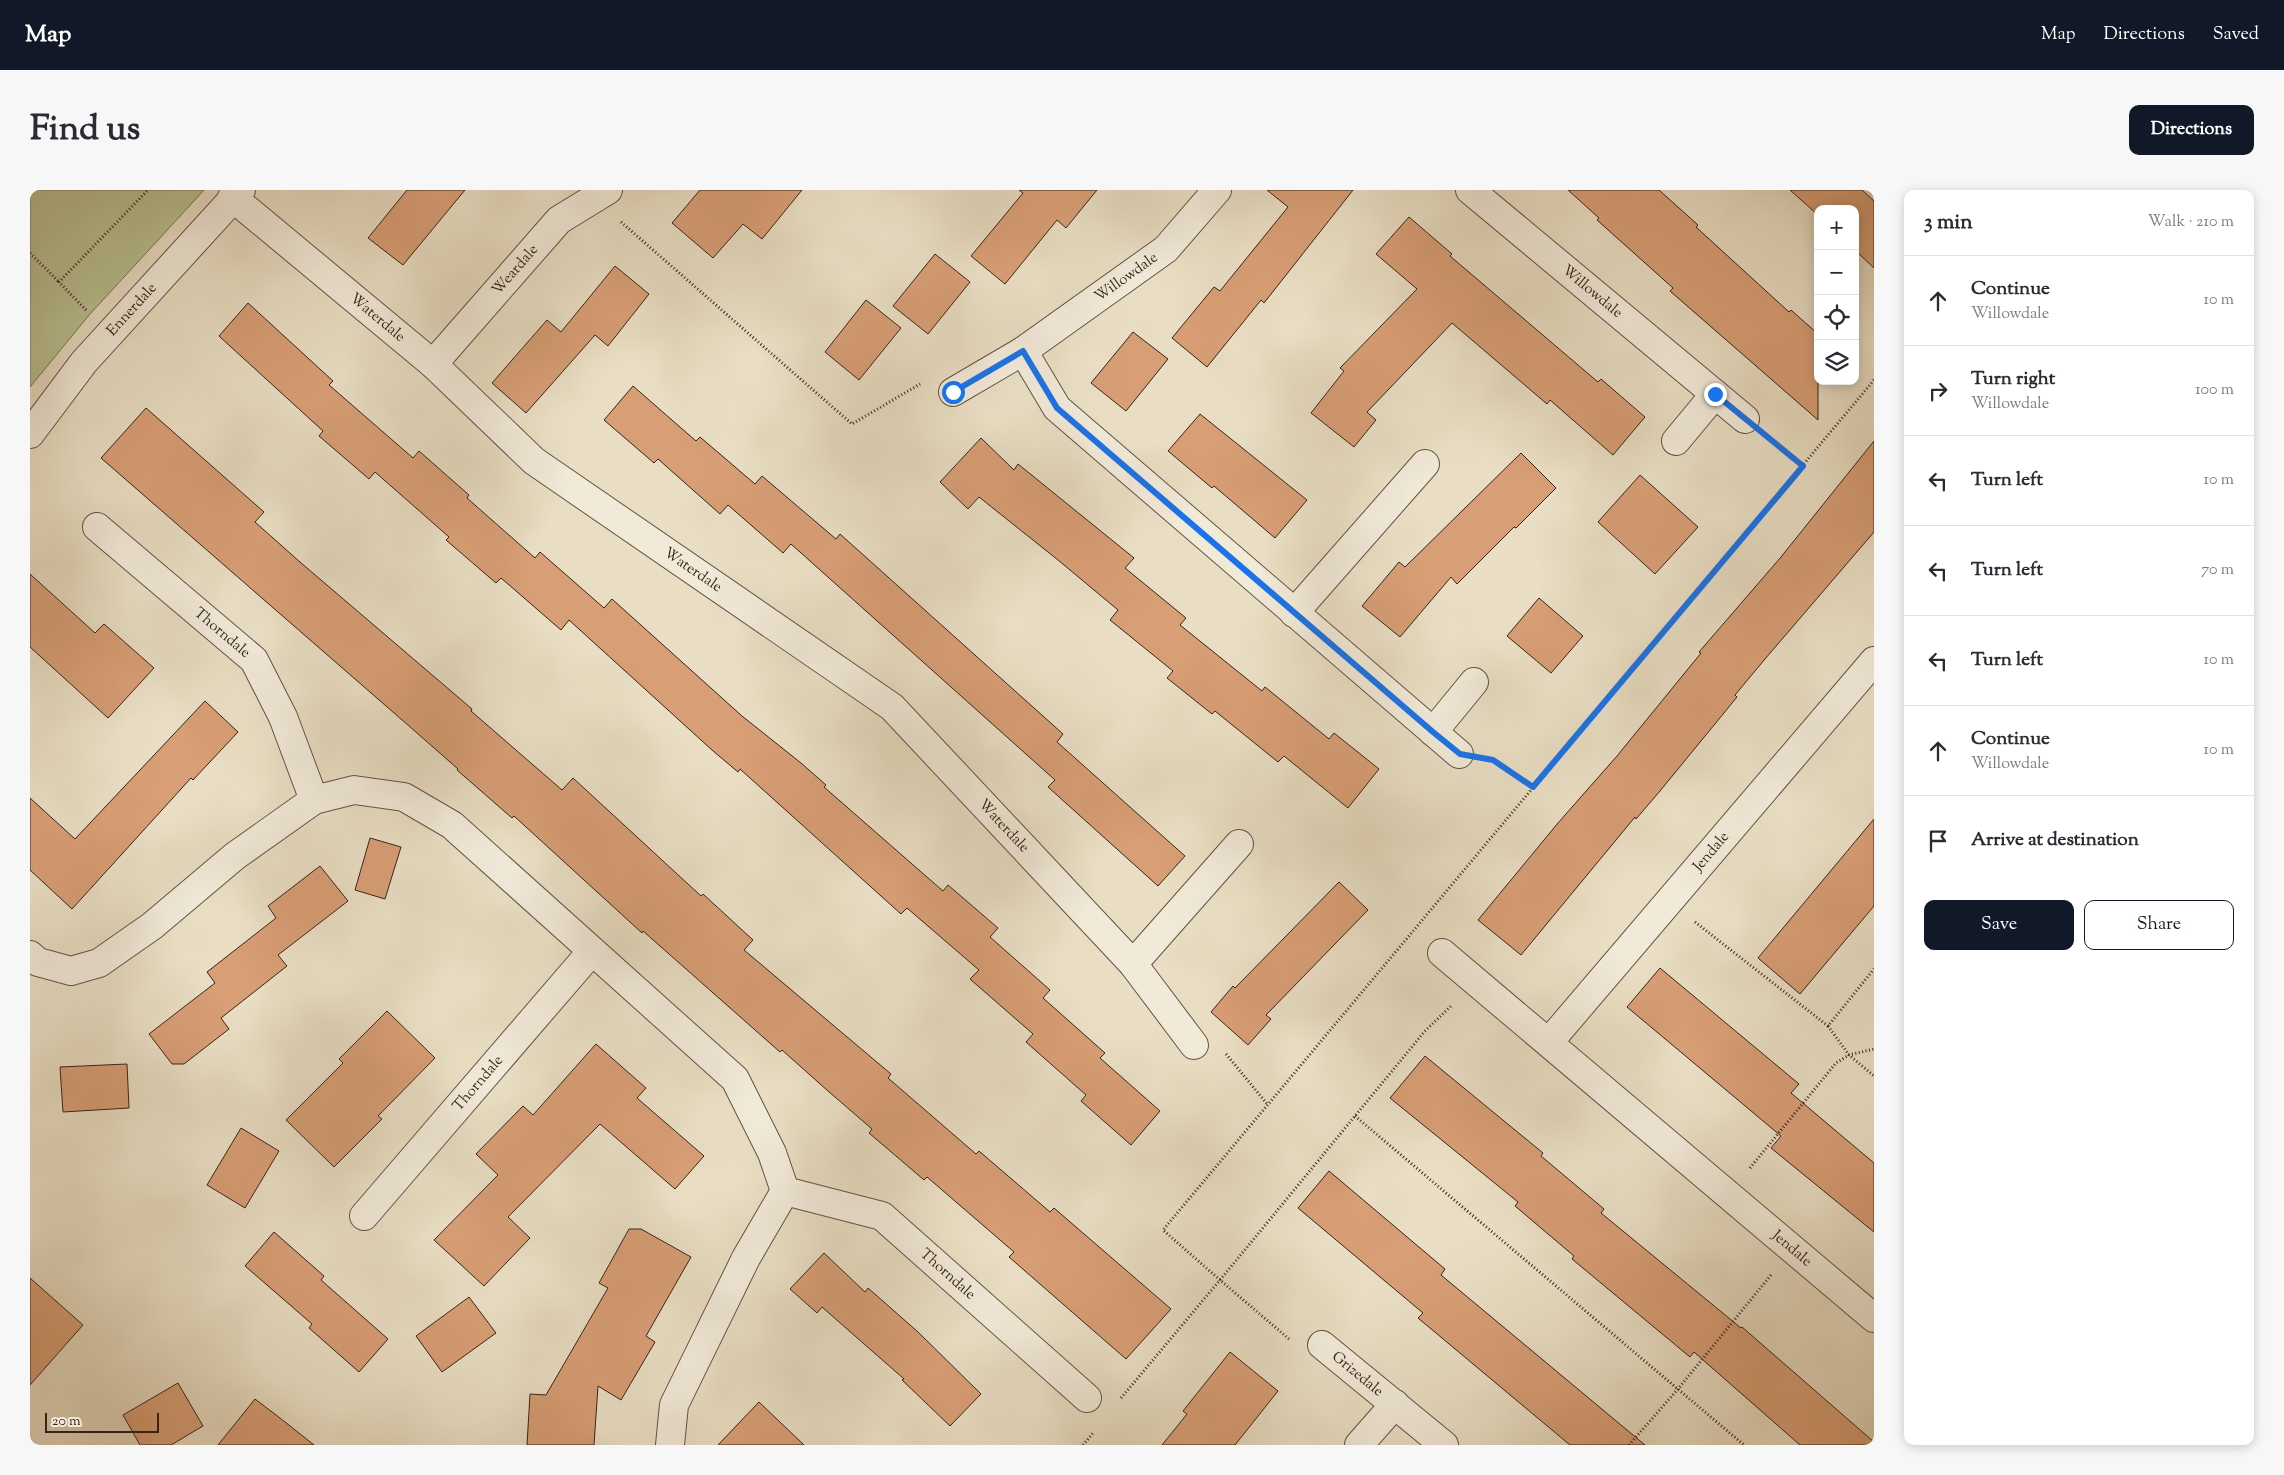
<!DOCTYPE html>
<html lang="en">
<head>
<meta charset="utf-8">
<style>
	:root { --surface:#fff; --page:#f7f7f7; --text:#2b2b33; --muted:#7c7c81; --line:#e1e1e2; --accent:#111827 }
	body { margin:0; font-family:"Sorts Mill Goudy",serif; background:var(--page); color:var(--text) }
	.controls { position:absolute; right:15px; top:15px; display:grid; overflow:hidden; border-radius:10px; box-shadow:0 2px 12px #0003 }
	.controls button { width:45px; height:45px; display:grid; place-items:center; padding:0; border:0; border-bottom:1px solid var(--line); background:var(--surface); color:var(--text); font:25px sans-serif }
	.scale { position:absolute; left:15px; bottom:12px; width:114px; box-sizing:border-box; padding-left:5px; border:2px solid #372418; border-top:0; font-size:14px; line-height:18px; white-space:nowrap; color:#372418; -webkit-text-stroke:4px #f1ead9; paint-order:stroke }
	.stop { position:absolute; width:15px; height:15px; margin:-11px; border:4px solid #1a73e8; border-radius:50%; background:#fff }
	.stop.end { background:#1a73e8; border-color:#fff; box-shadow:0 1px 5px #0008 }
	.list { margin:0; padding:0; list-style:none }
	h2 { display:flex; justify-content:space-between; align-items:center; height:65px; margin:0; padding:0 20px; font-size:21px }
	h2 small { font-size:16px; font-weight:400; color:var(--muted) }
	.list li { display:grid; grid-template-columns:32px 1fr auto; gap:15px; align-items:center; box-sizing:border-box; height:90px; padding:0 20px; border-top:1px solid var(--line) }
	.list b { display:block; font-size:19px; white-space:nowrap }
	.list p { margin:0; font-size:16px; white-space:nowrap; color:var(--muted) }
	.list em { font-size:16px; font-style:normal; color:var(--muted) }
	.actions { display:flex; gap:10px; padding:15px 20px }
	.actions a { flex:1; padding:11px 0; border:1px solid var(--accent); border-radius:10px; text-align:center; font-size:18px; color:var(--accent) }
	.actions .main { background:var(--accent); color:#fff }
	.icon { flex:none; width:28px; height:28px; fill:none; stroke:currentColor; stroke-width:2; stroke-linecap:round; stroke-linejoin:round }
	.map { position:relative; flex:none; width:1844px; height:1255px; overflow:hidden; border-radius:10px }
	header { display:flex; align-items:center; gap:30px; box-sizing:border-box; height:70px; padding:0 25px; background:var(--accent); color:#fff }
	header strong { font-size:24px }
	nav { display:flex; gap:28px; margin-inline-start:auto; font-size:18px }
	.intro { display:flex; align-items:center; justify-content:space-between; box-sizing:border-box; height:120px; padding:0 30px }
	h1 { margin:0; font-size:35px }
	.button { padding:12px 22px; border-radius:10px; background:var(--accent); color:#fff; font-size:18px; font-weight:700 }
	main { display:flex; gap:30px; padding:0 30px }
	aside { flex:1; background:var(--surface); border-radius:10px; box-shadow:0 2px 12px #0003 }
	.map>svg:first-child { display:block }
	.green { fill:#b9c092; stroke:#787255 }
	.building { fill:#d89e76; stroke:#372418 }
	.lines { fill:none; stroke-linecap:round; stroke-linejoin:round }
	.street-casing { stroke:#645243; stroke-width:30 }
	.path { stroke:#372418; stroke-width:3; stroke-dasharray:1 2.5; stroke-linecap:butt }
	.street { stroke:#f1ead9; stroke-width:28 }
	.route { stroke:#1a73e8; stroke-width:6 }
	.labels { text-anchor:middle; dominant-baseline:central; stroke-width:4.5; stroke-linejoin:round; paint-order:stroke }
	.street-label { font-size:15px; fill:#372418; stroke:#f1ead9 }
</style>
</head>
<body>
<header>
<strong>Map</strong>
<nav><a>Map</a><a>Directions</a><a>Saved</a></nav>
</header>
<div class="intro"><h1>Find us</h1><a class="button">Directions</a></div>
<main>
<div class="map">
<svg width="1844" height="1255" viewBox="0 0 1844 1255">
	<rect width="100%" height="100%" fill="#e9dec4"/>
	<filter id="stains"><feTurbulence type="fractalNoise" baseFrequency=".004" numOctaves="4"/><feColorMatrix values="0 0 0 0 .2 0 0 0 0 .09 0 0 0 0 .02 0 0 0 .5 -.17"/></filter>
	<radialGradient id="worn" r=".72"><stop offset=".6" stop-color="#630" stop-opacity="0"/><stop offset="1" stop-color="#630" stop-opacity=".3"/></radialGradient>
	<path class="green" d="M0,0h174l-114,124 -60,73z"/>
	<path class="building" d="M377,0h58l-62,75 -35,-27z
		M670,0h102l-40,49 -19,-15 -30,34 -41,-35z
		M989,0h78l-31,38 -9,-8 -52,64 -34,-28 52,-63z
		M1237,0h86l-89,113 -3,-3 -54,67 -35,-29 42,-51 6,4 68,-84z
		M1538,0h91l39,35 -2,2 93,85 2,-2 27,24v86l-148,-129 3,-3 -76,-68 2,-2z
		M1760,0h72l12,11v67l-19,-18v-41h-37v6z
		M1379,27l43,37 -2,2 148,126 3,-3 44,38 -32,38 -63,-55 -3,4 -95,-81 -85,89 9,8 -22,27 -43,-34 33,-42 -4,-3 77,-79 -41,-35z
		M905,64l35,28 -42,52 -35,-28z
		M585,76l34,28 -41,52 -13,-11 -69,78 -34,-30 55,-63 14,12z
		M836,110l35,28 -42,52 -34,-28z
		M218,113l85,78 -4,4 84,73 6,-7 50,44 -2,3 68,60 5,-6 64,56 8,-9 130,117 59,47 25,22 -2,2 119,104 5,-6 50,43 -8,9 60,53 -7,8 62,55 -5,5 60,53 -29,34 -50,-44 5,-6 -60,-53 7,-8 -63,-55 9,-9 -72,-62 -6,6 -161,-145 -2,3 -26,-22 -143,-130 -8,10 -60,-52 -5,5 -50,-43 3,-3 -74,-65 -6,7 -50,-43 4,-5 -104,-95z
		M1103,142l35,27 -42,52 -35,-28z
		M603,196l63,55 4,-4 55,47 7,-8 74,63 4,-5 223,200 -6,8 128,114 -27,30 -110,-99 7,-7 -264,-236 -8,9 -55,-48 -8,9 -62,-55 -4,4 -50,-43z
		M116,218l118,104 -9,10 45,40 172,147 -1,2 91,79 11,-12 128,118 2,-2 50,46 -9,10 147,124 -3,4 88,76 3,-3 71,61 4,-4 117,101 -45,50 -117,-102 5,-5 -87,-75 -3,3 -55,-47 3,-4 -44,-38 -46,-41 -2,2 -137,-121 -1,2 -128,-117 -2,2 -55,-48 1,-1 -49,-43 -308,-268z
		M1170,224l107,86 -32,38 -61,-52 -2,2 -44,-37z
		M951,248l33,32 4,-6 116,94 -9,10 61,50 -6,7 82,66 3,-4 64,52 5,-6 45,36 -31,39 -64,-52 -6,6 -63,-51 -3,3 -45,-36 6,-7 -63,-51 8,-10 -60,-50 -79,-63 -11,12 -28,-27z
		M1844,251v91l-109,127 -30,36 2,2 -77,94 -24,28 -1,-2 -114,138 -43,-35 80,-97 59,-67 84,-103 -2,-1 82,-95z
		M1491,263l35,35 -40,40 -2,-1 -57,57 -6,-7 -51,60 -38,-31 37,-44 6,5z
		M1610,285l58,52 -43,47 -57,-52z
		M0,384l65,59 9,-9 50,44 -46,50 -78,-71z
		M1509,408l44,38 -32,37 -44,-37z
		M175,511l33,31 -45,48 -2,-2 -119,131 -42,-39v-72l45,41z
		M1844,629v87l-74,88 -42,-36z
		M340,648l31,9 -16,52 -30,-9z
		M290,676l28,35 -70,54 9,11 -66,52 8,11 -45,35h-12l-23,-30 66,-51 -8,-11 69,-54 -8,-12z
		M1309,692l29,28 -102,105 5,4 -23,26 -37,-33 22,-26 2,2z
		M1630,778l139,116 -8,9 83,70v69l-103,-84 10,-12 -154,-129z
		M357,821l48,47 -57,58 4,3 -48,48 -48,-47 57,-57 -4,-4z
		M566,854l50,44 -9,10 67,58 -29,33 -75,-65 -92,93 22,21 -46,48 -50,-46 64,-65 -22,-21 47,-48 10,9z
		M1395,866l118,97 -2,3 63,53 -3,4 140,115 1,-1 132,115v3h-74l-106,-93 -4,5 -118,-98 2,-3 -59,-50 3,-4 -128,-104z
		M97,874l2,44 -66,4 -3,-45z
		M211,938l38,23 -34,57 -38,-23z
		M1299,981l116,98 -4,6 204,170h-75l-152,-127 5,-5 -125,-105z
		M599,1039h12l50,28 -45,79 9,6 -34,58 -23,-14 -4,59h-67l3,-51 16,1 62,-107 -9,-5z
		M244,1042l50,44 -3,4 67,59 -29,33 -50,-44 3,-4 -67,-58z
		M794,1063l41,39 3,-4 50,44 63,62 -31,32 -48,-46 2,-1 -82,-72 -5,6 -27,-24z
		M0,1088l53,47 -53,60z
		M439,1107l27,36 -54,39 -26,-36z
		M1200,1162l48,39 -43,54h-73l25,-31 -4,-3z
		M148,1193l25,43 -32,19h-31l-17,-30z
		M225,1209l25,19 34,27h-96z
		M729,1212l45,43h-86z"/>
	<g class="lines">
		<g class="street-casing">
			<g id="street">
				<path id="s1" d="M1440,0l275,229"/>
				<path id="s2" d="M202,7l201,167 101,97 358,246 241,257 61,81"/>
				<path d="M993,161l34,57 402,346"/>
				<path id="s3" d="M403,174l126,-144 49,-30"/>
				<path id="s4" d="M923,202l70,-41 143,-102 51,-59"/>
				<path id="s5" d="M0,244l54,-72 157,-172"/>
				<path d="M1646,251l39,-47"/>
				<path id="s6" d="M67,337l157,133 29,57 31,83"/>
				<path d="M1264,423l131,-149"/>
				<path d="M1403,542l41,-50"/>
				<path id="s7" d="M1412,763l432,365"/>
				<path d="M0,765l8,7 33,9 28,-8 53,-37 83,-70 79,-56 40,-10 50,7 48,28 283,254 37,74 13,38 -39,67 -72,147 -4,40"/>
				<path d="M1103,774l106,-120"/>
				<path id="s8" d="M1519,852l325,-381"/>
				<path id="s9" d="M755,1001l97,25 205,182"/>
				<path id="s10" d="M334,1026l228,-265"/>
				<path id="s11" d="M1292,1155l122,100"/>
				<path d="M1329,1255l36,-41"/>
			</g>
		</g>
		<path class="path" d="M591,32l231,202 68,-40
			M0,63l29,29
			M56,120l-27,-28 89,-92
			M1740,250l33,26
			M1462,569l41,28
			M1665,732l133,104 46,-57
			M1798,836l21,29 25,21
			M1196,864l42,51
			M1325,926l389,329
			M1720,978l86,-105 13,-8 25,-6
			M1259,1149l-69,-59 205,-249 27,-26
			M1091,1208l99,-118 -57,-50 711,-850
			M1053,1255l11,-13
			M1599,1255l49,-56 93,-114"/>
		<use href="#street" class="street"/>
	</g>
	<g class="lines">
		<path class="route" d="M923,202l70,-41 34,57 376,324 27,22 33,6 40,27 270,-321 -88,-72"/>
	</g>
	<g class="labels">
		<g class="street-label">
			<text stroke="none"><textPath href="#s3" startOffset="125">Weardale</textPath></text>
			<text stroke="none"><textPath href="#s4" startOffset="208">Willowdale</textPath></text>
			<text stroke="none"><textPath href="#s1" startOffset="159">Willowdale</textPath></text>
			<text stroke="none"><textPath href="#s5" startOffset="161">Ennerdale</textPath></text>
			<text stroke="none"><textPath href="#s2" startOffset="189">Waterdale</textPath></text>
			<text stroke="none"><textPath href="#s2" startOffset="594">Waterdale</textPath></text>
			<text stroke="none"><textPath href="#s6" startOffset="164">Thorndale</textPath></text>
			<text stroke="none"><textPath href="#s2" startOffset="999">Waterdale</textPath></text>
			<text stroke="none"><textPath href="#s8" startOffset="250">Jendale</textPath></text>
			<text stroke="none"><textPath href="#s10" startOffset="175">Thorndale</textPath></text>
			<text stroke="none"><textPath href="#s7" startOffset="458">Jendale</textPath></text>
			<text stroke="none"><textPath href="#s9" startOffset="188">Thorndale</textPath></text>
			<text stroke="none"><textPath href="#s11" startOffset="46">Grizedale</textPath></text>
		</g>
	</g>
	<rect width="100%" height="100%" filter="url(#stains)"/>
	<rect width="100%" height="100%" fill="url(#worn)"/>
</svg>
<div class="controls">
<button>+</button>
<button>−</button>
<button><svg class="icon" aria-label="locate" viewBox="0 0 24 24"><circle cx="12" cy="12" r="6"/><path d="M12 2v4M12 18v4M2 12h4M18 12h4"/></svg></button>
<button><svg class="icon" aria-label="layers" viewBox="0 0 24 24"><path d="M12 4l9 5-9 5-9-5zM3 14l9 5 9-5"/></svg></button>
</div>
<div class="scale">20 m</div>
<div class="stop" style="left:923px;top:202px"></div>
<div class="stop end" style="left:1685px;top:204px"></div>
</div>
<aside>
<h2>3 min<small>Walk · 210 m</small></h2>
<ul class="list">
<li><svg class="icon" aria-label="ahead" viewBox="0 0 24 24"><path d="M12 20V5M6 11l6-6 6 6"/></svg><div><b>Continue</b><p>Willowdale</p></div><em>10 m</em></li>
<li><svg class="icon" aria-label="right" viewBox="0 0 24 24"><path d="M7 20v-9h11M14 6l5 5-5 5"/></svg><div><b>Turn right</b><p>Willowdale</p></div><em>100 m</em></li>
<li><svg class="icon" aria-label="left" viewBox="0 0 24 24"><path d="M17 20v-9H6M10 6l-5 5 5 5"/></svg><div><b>Turn left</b></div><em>10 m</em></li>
<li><svg class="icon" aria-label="left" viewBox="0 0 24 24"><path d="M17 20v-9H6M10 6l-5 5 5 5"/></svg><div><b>Turn left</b></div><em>70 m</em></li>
<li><svg class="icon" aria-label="left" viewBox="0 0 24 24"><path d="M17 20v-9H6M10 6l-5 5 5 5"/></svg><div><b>Turn left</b></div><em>10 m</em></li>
<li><svg class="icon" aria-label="ahead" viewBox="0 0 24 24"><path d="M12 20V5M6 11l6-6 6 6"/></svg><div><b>Continue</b><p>Willowdale</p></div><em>10 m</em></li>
<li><svg class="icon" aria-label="arrive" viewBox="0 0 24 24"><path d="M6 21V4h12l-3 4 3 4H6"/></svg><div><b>Arrive at destination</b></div></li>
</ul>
<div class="actions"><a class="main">Save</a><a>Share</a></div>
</aside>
</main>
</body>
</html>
